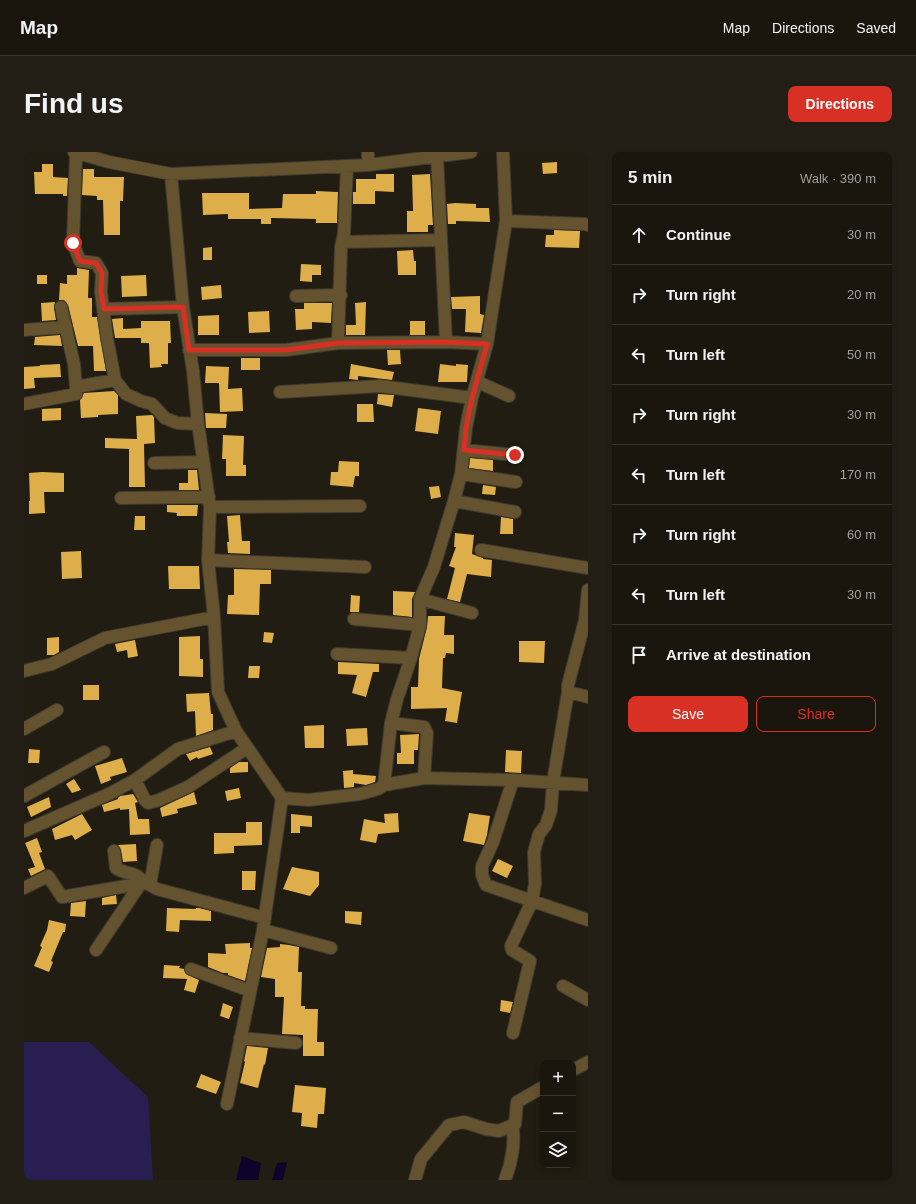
<!DOCTYPE html>
<html lang="en">
<head>
<meta charset="utf-8">
<style>
	:root { --surface:#1a160e; --page:#231f17; --text:#f1f3f6; --muted:#9f9f9e; --line:#38352e; --accent:#d93025 }
	body { margin:0; font-family:Helvetica,sans-serif; background:var(--page); color:var(--text) }
	.controls { position:absolute; right:12px; bottom:12px; display:grid; overflow:hidden; border-radius:8px; box-shadow:0 2px 6px #0003 }
	.controls button { width:36px; height:36px; display:grid; place-items:center; padding:0; border:0; border-bottom:1px solid var(--line); background:var(--surface); color:var(--text); font:20px sans-serif }
	.stop { position:absolute; width:12px; height:12px; margin:-9px; border:3px solid #d93025; border-radius:50%; background:#fff }
	.stop.end { background:#d93025; border-color:#fff; box-shadow:0 1px 4px #0008 }
	.list { margin:0; padding:0; list-style:none }
	h2 { display:flex; justify-content:space-between; align-items:center; height:52px; margin:0; padding:0 16px; font-size:17px }
	h2 small { font-size:13px; font-weight:400; color:var(--muted) }
	.list li { display:grid; grid-template-columns:26px 1fr auto; gap:12px; align-items:center; box-sizing:border-box; height:60px; padding:0 16px; border-top:1px solid var(--line) }
	.list b { display:block; font-size:15px; white-space:nowrap }
	.list em { font-size:13px; font-style:normal; color:var(--muted) }
	.actions { display:flex; gap:8px; padding:12px 16px }
	.actions a { flex:1; padding:9px 0; border:1px solid var(--accent); border-radius:8px; text-align:center; font-size:14px; color:var(--accent) }
	.actions .main { background:var(--accent); color:#fff }
	.icon { flex:none; width:22px; height:22px; fill:none; stroke:currentColor; stroke-width:2; stroke-linecap:round; stroke-linejoin:round }
	.map { position:relative; flex:none; width:564px; height:1028px; overflow:hidden; border-radius:8px }
	header { display:flex; align-items:center; gap:24px; box-sizing:border-box; height:56px; padding:0 20px; background:var(--surface); border-bottom:1px solid var(--line) }
	header strong { font-size:19px }
	nav { display:flex; gap:22px; margin-inline-start:auto; font-size:14px }
	.intro { display:flex; align-items:center; justify-content:space-between; box-sizing:border-box; height:96px; padding:0 24px }
	h1 { margin:0; font-size:28px }
	.button { padding:10px 18px; border-radius:8px; background:var(--accent); color:#fff; font-size:14px; font-weight:700 }
	main { display:flex; gap:24px; padding:0 24px }
	aside { flex:1; background:var(--surface); border-radius:8px; box-shadow:0 2px 6px #0003 }
	.map>svg:first-child { display:block }
	.green { fill:#291e52 }
	.water { fill:#0e032a }
	.building { fill:#ddae49 }
	.lines { fill:none; stroke-linecap:round; stroke-linejoin:round }
	.minor-casing { stroke:#3f3a30; stroke-width:14 }
	.minor { stroke:#65532f; stroke-width:12 }
	.route { stroke:#d93025; stroke-width:5 }
</style>
</head>
<body>
<header>
<strong>Map</strong>
<nav><a>Map</a><a>Directions</a><a>Saved</a></nav>
</header>
<div class="intro"><h1>Find us</h1><a class="button">Directions</a></div>
<main>
<div class="map">
<svg width="564" height="1028" viewBox="0 0 564 1028">
	<rect width="100%" height="100%" fill="#221d12"/>
	<path class="green" d="M0,890h65l59,55 5,83h-129z"/>
	<path class="water" d="M218,1004l19,7 -3,17h-22z
		M263,1010l-4,18h-11l5,-17z"/>
	<path class="building" d="M533,10v11l-14,1 -1,-11z
		M18,12h11v13l15,1 -1,18h-4v-2h-28l-1,-22h8z
		M59,17h11v8h30l-1,24h-3v34h-16l-1,-35h-6v-4l-15,-1z
		M352,22h18v18l-19,-1v13h-22v-12h3v-13h20z
		M406,22l3,51h-5v7h-21v-21h6l-1,-36z
		M292,39l22,1 -1,31h-21v-4l-45,-1v6h-10v-5h-33v-5l-25,1 -1,-22h47v16l33,-1 1,-14h33z
		M431,51l21,1v4h13l1,14 -34,-1v3h-8l-1,-20z
		M530,78l26,1 -1,17 -34,-1 1,-12h8z
		M188,95v13h-9v-12z
		M389,98l1,11h2v14h-18l-1,-24z
		M277,112l20,1v10h-9v7l-12,-1z
		M53,116l12,2 -1,28h4v19h5l9,54h-12l-1,-25h-15l-10,-41 -4,-5h-5l1,-17 7,1v-9h10z
		M13,123h10v9h-10z
		M122,123l1,21 -25,1 -1,-21z
		M197,133l1,13 -20,2 -1,-13z
		M456,144v18l4,1 -3,18 -16,-1 1,-23h-14l-1,-12z
		M31,150l-1,6 2,12 -14,1 -1,-18z
		M342,150l-1,33h-19v-10h10l-1,-22z
		M280,151h28l-1,20 -19,-1v7l-16,1 -1,-21h9z
		M245,159l1,21 -21,1 -1,-21z
		M195,163v20h-21v-19z
		M99,166v11l18,-1v-7h29l1,22h-3v21h-7l1,3 -12,1 -1,-25h-8v-5h-26l-3,-19z
		M386,169h15v14h-15z
		M36,183l2,11 -28,-1 1,-8z
		M363,198h13l1,14 -13,1z
		M217,206h19v12h-19z
		M36,212l1,13 -27,1 1,10 -11,1v-22l16,-1v-1z
		M327,212l43,8 -2,8 -34,-4v4l-9,-1z
		M416,212l16,2v-2l12,1 -1,17h-29z
		M182,214l23,1 -1,22 14,-1 1,23 -23,1 -1,-29h-14z
		M90,239l4,4v19l-20,1v2l-17,1 -1,-18 4,-7z
		M354,242l16,1 -2,12 -15,-3z
		M333,252h16l1,18h-17z
		M37,256v12l-19,1v-12z
		M394,256l23,3 -3,23 -23,-3z
		M181,261l22,1 -1,14h-20z
		M128,263l2,2 1,26 -11,1 1,43h-16v-38l-24,-1v-10l32,1 -1,-23z
		M199,283l21,1 -1,29h3v11h-20v-17h-4z
		M446,306l23,2v11l-24,-3z
		M315,309l20,1v14h-4l-2,11 -23,-2 1,-13h7z
		M164,318h9l2,20h-20v-7h9z
		M18,320l22,1v19h-20l1,21 -16,1v-13h1l-1,-28z
		M459,333l13,2 -1,8 -13,-1z
		M415,334l2,11 -10,2 -2,-12z
		M143,353h31l-1,11h-20v-3l-10,-1z
		M216,363l2,26h8v13l-22,-1 -1,-11h2l-2,-26z
		M111,364h10v14h-11z
		M477,365l12,2v15h-13z
		M431,381l19,2 -2,19 11,4v1l9,1 -1,17 -24,-3 -7,28 -13,-3 8,-31 -6,-2 7,-19h-2z
		M57,399l1,27 -20,1 -1,-27z
		M144,414h31l1,23h-31z
		M210,417l37,1v14h-11l-1,31 -32,-1 1,-19h6z
		M369,439l22,1 -3,7v18l-19,-2z
		M327,443l9,1 -1,16h-9z
		M404,464h17l-1,19h10v19l-8,-1 -1,5h-2l-1,30 20,4 -5,31 -12,-2 2,-13 -36,1v-22h7l1,-28 8,-32z
		M240,480l10,1 -2,10 -9,-1z
		M176,484v23h3v18l-24,-1v-39z
		M35,485v15l-5,3h-7v-17z
		M111,488l3,16 -10,2 -1,-8 -10,2 -2,-8z
		M495,489h26l-1,22 -25,-1z
		M314,510l41,2v8h-6l-7,25 -14,-4 5,-18 -19,-1z
		M225,514h11l-1,12h-11z
		M59,533h16v15h-16z
		M185,541l2,21h2v16l-17,6 -1,-25 -8,1 -1,-18z
		M300,573v23h-19l-1,-22z
		M343,576l1,17 -21,1 -1,-17z
		M395,582l-1,16h-4v14h-17v-11h4l-1,-18z
		M186,595l3,7 -15,5 -1,-2 -7,4 -4,-7z
		M5,597l11,1 -1,13h-11z
		M482,598l16,1 -1,22 -16,-1z
		M98,606l5,14 -17,5 1,3 -10,4 -6,-18z
		M215,610h9v10l-18,1v-5z
		M329,618v4l23,2 -1,6 -9,3 -12,-2v4l-10,1 -1,-17z
		M50,627l7,11 -9,3 -6,-9z
		M215,636l2,10 -14,3 -2,-10z
		M170,640l3,12 -20,5 1,4 -16,4 -2,-9z
		M109,642l5,8 -3,1 3,16h11l1,15 -20,1 -1,-26 -9,1v-2l-16,4 -2,-7 16,-6v-1l2,-2z
		M25,645l2,10 -20,10 -4,-10z
		M374,661l1,19 -21,2 -2,9 -16,-3 4,-21 21,4 -1,-9z
		M445,661l21,3 -3,19 -3,10 -21,-4z
		M58,662l10,16 -17,10 -3,-5 -17,5 -3,-11z
		M267,662l21,2v11l-12,-1v7h-9z
		M222,670h16v23l-28,1v7l-20,1v-21h32z
		M13,686l5,14 -3,1 6,16 -14,7 -3,-7 7,-2 -10,-24z
		M112,692l1,17 -14,1 -2,-12 -3,-5z
		M474,707l15,7 -6,12 -15,-7z
		M268,715l27,5v13l-9,11 -27,-7z
		M218,719h14l-1,19h-13z
		M92,743l1,9 -15,1v-7z
		M62,749l-1,16 -15,-1 1,-13z
		M143,756l29,1v-1h3l12,3v10l-31,-1 -1,12 -13,-1z
		M321,759l17,1 -1,13 -16,-2z
		M25,768l17,4 -1,8h-2l-12,29 2,1 -4,10 -15,-6 8,-19 -2,-1 7,-16z
		M226,791v5h2l-7,33 -17,-6v-2h-5l-15,-6v-14l18,1 -1,-10z
		M256,792l9,1 10,2 -1,25h4l-1,34h4v3h13l-1,33h7v14h-21v-21l-21,-1 2,-37h-9v-18l-14,-2 6,-29 13,-1z
		M140,813l16,1 -1,2 5,1 2,5 13,6 -4,13 -11,-3 3,-11 -24,-1z
		M477,848l12,2 -3,11 -10,-2z
		M199,851l10,4 -4,12 -9,-3z
		M223,894l21,2 -3,17 -1,-1 -6,24 -18,-5 5,-21 -1,-1z
		M177,922l20,8 -5,12 -20,-7z
		M271,933l31,3 -2,26h-6l-1,14 -16,-2 1,-13 -10,-1z"/>
	<g class="lines">
		<g class="minor-casing">
			<path id="minor" d="M50,0l35,10 62,12 197,-9 103,-13
				M344,0v13
				M52,1l-3,90 7,18 16,2 6,10 -1,19 6,46 8,42
				M413,4l9,186
				M147,22l12,133 10,64 5,53 12,83 -2,53 6,57 4,75 18,39 46,67 -19,132 -36,174
				M482,69l78,3 4,1
				M318,90l98,-2
				M272,144l45,-1
				M37,155l13,57 2,23
				M80,157l79,-2
				M0,178l42,-3
				M314,191l3,-96 3,-13 3,-68
				M165,198h97l52,-7 108,-1 41,2
				M454,230l31,14
				M256,240l100,-6 92,12
				M0,252l52,-10v-7l39,-7 11,14 15,7 11,3 13,14 12,5 21,1
				M440,298l51,5
				M130,311l49,-1
				M437,322l55,8
				M97,346l88,-1
				M430,349l61,11
				M186,355l150,-1
				M457,398l107,18
				M184,408l157,7
				M396,447l52,14
				M330,467l66,6
				M313,502l74,4
				M0,519l28,-7 53,-26 109,-21
				M544,540l20,5
				M367,571l33,4 3,6 -3,45
				M0,577l33,-19
				M111,628l10,20 3,3 11,-3 29,-13 59,-39
				M489,628l-20,62 -11,24v9l4,10 102,35
				M360,633l7,-62 6,-24 14,-41 9,-33v-26l14,-32 20,-66 7,-27 5,-46 6,-30 15,-54 19,-123 -3,-69
				M0,644l80,-44
				M258,646l27,2 51,-6 18,-5 6,-4 40,-7 89,2 75,5
				M0,679l85,-37 26,-14 43,-31 58,-18
				M90,699l2,17c11,8 18,1 28,15
				M126,733l7,-40
				M0,736l24,-12 14,21 82,-14 4,1 9,5 108,29
				M239,778l68,18
				M72,798l45,-67
				M167,817l59,22
				M539,834l25,14
				M489,881l17,-72 -18,-11 -1,-4 21,-45 3,-17 -1,-32 5,-18 7,-9 5,-15 2,-28 15,-90v-7l17,-65 3,-30
				M216,886l56,5
				M549,918l15,-8
				M391,1028l6,-21 28,-34 15,-3 22,7 13,2 16,-7 2,-22 26,-15
				M481,1028c6,-15 11,-39 7,-55"/>
		</g>
		<use href="#minor" class="minor"/>
	</g>
	<g class="lines">
		<path class="route" d="M49,91l7,18 16,2 6,10 -1,19 3,17 79,-2 6,43h97l52,-7 108,-1 41,2 -15,54 -6,30 -2,22 51,5"/>
	</g>
</svg>
<div class="controls">
<button>+</button>
<button>−</button>
<button><svg class="icon" aria-label="layers" viewBox="0 0 24 24"><path d="M12 4l9 5-9 5-9-5zM3 14l9 5 9-5"/></svg></button>
</div>
<div class="stop" style="left:49px;top:91px"></div>
<div class="stop end" style="left:491px;top:303px"></div>
</div>
<aside>
<h2>5 min<small>Walk · 390 m</small></h2>
<ul class="list">
<li><svg class="icon" aria-label="ahead" viewBox="0 0 24 24"><path d="M12 20V5M6 11l6-6 6 6"/></svg><div><b>Continue</b></div><em>30 m</em></li>
<li><svg class="icon" aria-label="right" viewBox="0 0 24 24"><path d="M7 20v-9h11M14 6l5 5-5 5"/></svg><div><b>Turn right</b></div><em>20 m</em></li>
<li><svg class="icon" aria-label="left" viewBox="0 0 24 24"><path d="M17 20v-9H6M10 6l-5 5 5 5"/></svg><div><b>Turn left</b></div><em>50 m</em></li>
<li><svg class="icon" aria-label="right" viewBox="0 0 24 24"><path d="M7 20v-9h11M14 6l5 5-5 5"/></svg><div><b>Turn right</b></div><em>30 m</em></li>
<li><svg class="icon" aria-label="left" viewBox="0 0 24 24"><path d="M17 20v-9H6M10 6l-5 5 5 5"/></svg><div><b>Turn left</b></div><em>170 m</em></li>
<li><svg class="icon" aria-label="right" viewBox="0 0 24 24"><path d="M7 20v-9h11M14 6l5 5-5 5"/></svg><div><b>Turn right</b></div><em>60 m</em></li>
<li><svg class="icon" aria-label="left" viewBox="0 0 24 24"><path d="M17 20v-9H6M10 6l-5 5 5 5"/></svg><div><b>Turn left</b></div><em>30 m</em></li>
<li><svg class="icon" aria-label="arrive" viewBox="0 0 24 24"><path d="M6 21V4h12l-3 4 3 4H6"/></svg><div><b>Arrive at destination</b></div></li>
</ul>
<div class="actions"><a class="main">Save</a><a>Share</a></div>
</aside>
</main>
</body>
</html>
